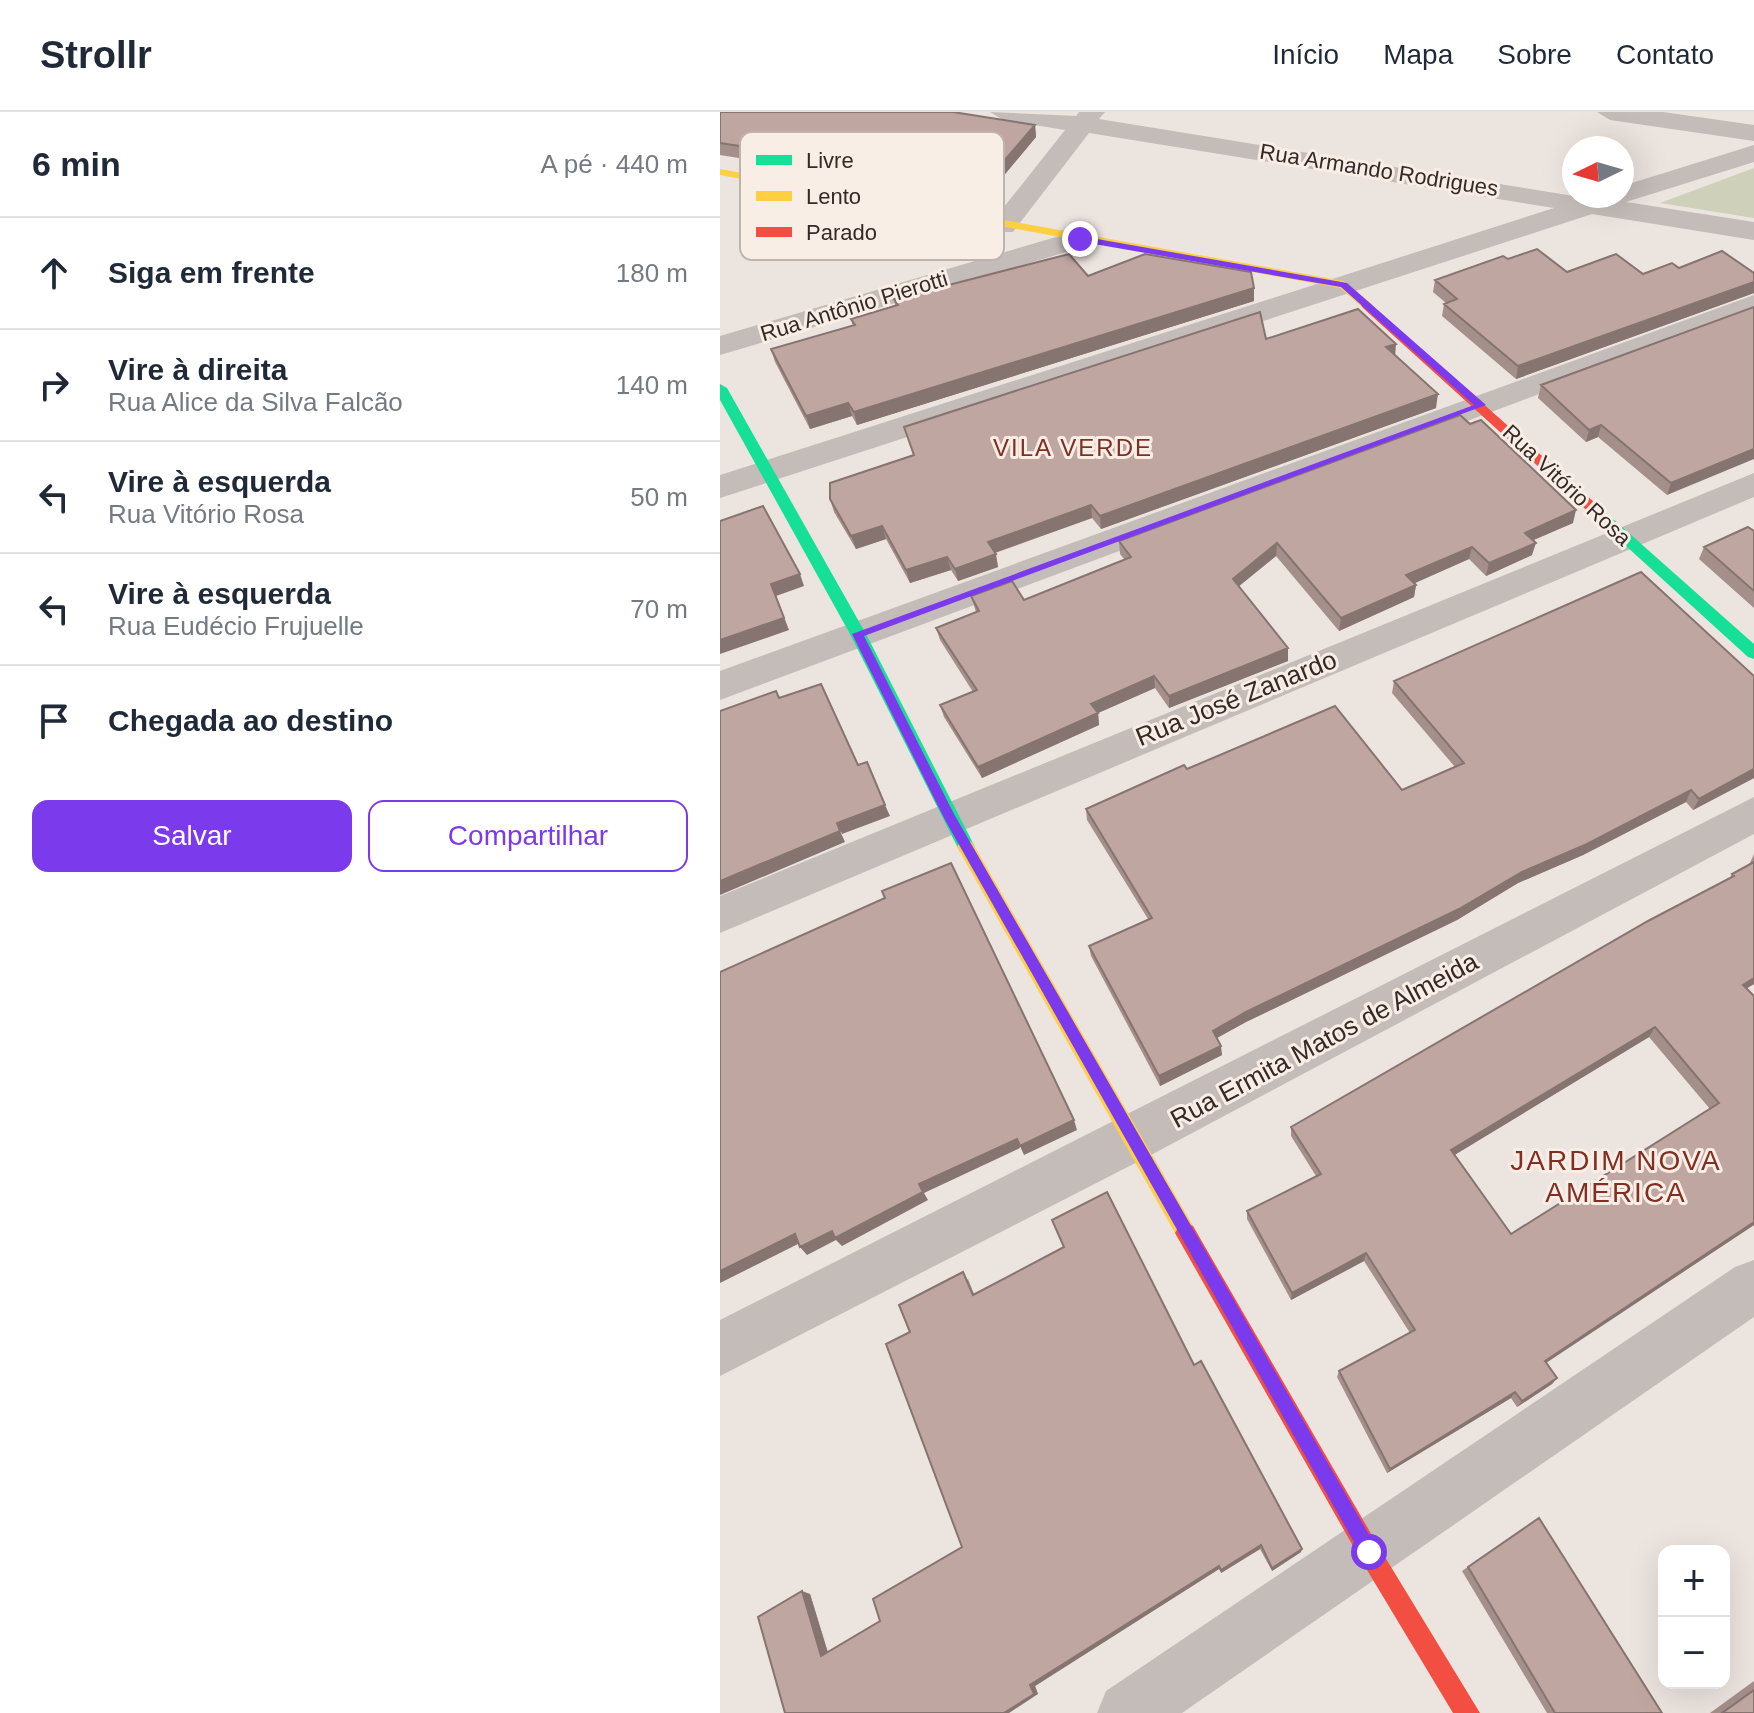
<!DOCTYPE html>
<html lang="pt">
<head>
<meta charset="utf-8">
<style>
	:root { --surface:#fff; --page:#f2f2f3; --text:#1f2937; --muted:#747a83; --line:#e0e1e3; --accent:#7c3aed }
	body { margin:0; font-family:Helvetica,sans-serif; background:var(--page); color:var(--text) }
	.controls { position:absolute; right:24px; bottom:24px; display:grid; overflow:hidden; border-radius:16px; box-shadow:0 8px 32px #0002 }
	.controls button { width:72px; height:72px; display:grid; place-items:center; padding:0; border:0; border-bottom:2px solid var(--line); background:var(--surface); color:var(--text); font:40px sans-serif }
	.compass { position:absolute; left:842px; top:24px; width:72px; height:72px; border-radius:50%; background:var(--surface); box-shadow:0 8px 32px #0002; rotate:265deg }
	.stop { position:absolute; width:24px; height:24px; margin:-18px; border:6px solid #7c3aed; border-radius:50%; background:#fff }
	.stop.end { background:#7c3aed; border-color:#fff; box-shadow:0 2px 8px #0008 }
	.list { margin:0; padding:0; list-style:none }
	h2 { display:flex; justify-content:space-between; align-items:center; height:104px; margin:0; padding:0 32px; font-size:34px }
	h2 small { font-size:26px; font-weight:400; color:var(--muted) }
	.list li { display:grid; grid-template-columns:52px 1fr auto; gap:24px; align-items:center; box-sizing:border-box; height:112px; padding:0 32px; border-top:2px solid var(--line) }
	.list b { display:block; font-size:30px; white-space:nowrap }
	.list p { margin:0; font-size:26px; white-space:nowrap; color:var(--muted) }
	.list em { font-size:26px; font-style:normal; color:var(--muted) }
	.actions { display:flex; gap:16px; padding:24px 32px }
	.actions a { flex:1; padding:18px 0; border:2px solid var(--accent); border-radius:16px; text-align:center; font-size:28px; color:var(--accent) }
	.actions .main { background:var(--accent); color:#fff }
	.icon { flex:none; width:44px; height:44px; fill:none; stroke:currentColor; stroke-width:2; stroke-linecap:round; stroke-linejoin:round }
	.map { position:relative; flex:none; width:1034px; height:1601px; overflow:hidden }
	header { display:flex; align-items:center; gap:48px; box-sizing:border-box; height:112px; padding:0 40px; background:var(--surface); border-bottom:2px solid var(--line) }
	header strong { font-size:38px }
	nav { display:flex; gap:44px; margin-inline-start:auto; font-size:28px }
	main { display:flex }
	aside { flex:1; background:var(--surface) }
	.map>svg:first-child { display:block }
	.green { fill:#ced0b9 }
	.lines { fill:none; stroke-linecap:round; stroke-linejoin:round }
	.street { fill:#c4bcb8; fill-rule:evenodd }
	.fast { fill:#16e098; fill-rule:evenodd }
	.slow { fill:#ffcf43; fill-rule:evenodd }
	.jam { fill:#f24e42; fill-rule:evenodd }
	.wall { fill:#a48f8a; fill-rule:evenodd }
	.shaded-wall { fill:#867471 }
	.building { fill:#bfa6a1; stroke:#867471; stroke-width:2; fill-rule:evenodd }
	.route { fill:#7c3aed }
	.labels { text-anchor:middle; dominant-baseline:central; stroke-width:6; stroke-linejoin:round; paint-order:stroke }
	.far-street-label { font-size:22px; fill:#342a27; stroke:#f9eee6 }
	.far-neighbourhood-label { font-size:24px; letter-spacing:2px; fill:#812f22; stroke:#f9eee6 }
	.street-label { font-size:26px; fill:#342a27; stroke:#f9eee6 }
	.neighbourhood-label { font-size:28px; letter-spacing:2px; fill:#812f22; stroke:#f9eee6 }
	.key { fill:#f9eee6; stroke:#beb3ad; stroke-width:2 }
	.key-label { font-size:22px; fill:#342a27 }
</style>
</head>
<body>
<header>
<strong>Strollr</strong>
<nav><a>Início</a><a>Mapa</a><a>Sobre</a><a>Contato</a></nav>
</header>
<main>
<aside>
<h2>6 min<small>A pé · 440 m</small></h2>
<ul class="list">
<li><svg class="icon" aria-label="ahead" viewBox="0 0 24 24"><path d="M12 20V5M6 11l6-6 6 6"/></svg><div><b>Siga em frente</b></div><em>180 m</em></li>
<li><svg class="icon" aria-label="right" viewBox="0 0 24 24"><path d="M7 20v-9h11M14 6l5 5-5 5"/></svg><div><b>Vire à direita</b><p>Rua Alice da Silva Falcão</p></div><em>140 m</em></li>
<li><svg class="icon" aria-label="left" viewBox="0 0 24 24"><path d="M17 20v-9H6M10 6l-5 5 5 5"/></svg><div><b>Vire à esquerda</b><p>Rua Vitório Rosa</p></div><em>50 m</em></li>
<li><svg class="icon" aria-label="left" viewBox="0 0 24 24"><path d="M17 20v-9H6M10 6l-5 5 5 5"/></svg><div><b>Vire à esquerda</b><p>Rua Eudécio Frujuelle</p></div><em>70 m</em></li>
<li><svg class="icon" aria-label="arrive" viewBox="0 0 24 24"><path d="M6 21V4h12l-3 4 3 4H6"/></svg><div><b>Chegada ao destino</b></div></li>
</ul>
<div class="actions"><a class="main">Salvar</a><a>Compartilhar</a></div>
</aside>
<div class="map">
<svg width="1034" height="1601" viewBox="0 0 1034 1601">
	<rect width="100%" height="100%" fill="#ece4df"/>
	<path class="green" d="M1034,56v50l-94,-15z"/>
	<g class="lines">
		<path class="street" d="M270,0l86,4 3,-4h26l-6,7 475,77h48v-10l132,-41v17l-128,40 128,20v18l-162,-26 -872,284v-23l834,-267 -465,-75 -76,99h-20l-4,-6 76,-96 -62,-10z
			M877,0h66l91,13v16l-144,-21z
			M360,118l10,3 4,6 -4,6 -370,110v-19z
			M1034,183v19l-1034,386v-29z
			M1034,361v24l-1034,436v-37z
			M1034,685v37l-605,322 -429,220v-56z
			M1034,1148v57l-572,396h-85l9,-22 629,-424z"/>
		<path class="fast" d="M0,272l7,4 139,246 109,213 -3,5h-12l-110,-218 -130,-234z
			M878,396l5,2 151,134v15l-6,-2 -155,-141 -2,-3z"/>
		<path class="slow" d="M0,57l624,112 29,24 -10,3 -23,-20 -620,-113z
			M246,728l6,2 221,384 4,7 -4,7 -7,3 -7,-3 -219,-388 -3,-5 3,-5z"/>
		<path class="jam" d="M647,189l236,209v6h-10l-230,-208 -2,-3z
			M466,1111l7,3 184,318 103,169h-27l-92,-153 -182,-320 -4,-7 4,-7z"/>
	</g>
	<path class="wall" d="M0,0l315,13 1,12 -50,60 -266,-42z
		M788,147l59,13 76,2 36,-6 75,5v20l-238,86 -74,-63 2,-12 2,-1 -13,-11 2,-12z
		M368,164l166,25 -397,124 -5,-9 -42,13 -35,-67 -4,-13 82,-23 -2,-7 44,-14 -1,-6z
		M1034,195l-87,188 -69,-58 -12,5 -48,-44 3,-13z
		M546,227l129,16 41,53 -335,121 -9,-11 -97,35 3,14 -40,14 -7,-11 -41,13 -24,-44 -30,10 -22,-37 -4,-13 83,-44 -9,-28z
		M853,411l-40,17 -1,15 -46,21 -17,-17 -55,24 2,2 -2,12 -75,34 -63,-75 -37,30 49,75 -119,47 -14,-20 -57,25 1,12 -117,53 -38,-61 -4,-12 33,-13 -33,-52 -4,-12 40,-16 -5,-16 53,4 101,-40 -5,-6 -1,-13z
		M1034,419v77l-55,-49 5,-12z
		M1034,564v102l-61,32 -7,-8 -103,53 -65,28 -61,37 -211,102 -29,16 5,17 -62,31 -69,-130 -2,-10 59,-27 -61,-99 -1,-11 101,-40 215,21 53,-23 -63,-74 2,-12z
		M1034,742v130l-8,4 8,237 -208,137 11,16 -5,6 -35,23 -6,-9 -124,75 -50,-96 2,-6 71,-38 -46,-72 -73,39 -44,-81v-8l69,-35 -25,-40v-9l439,-249 2,-4 17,-9zM929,925l61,72 -199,125 -57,-79z
		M332,1108l142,145 107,187 -29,19 -12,-22 -39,24 -2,-4 -184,117 3,8 -253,19 25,-119 18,58 52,-31 82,-74 -52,-215 58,-53 6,15 90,-46z
		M819,1406l123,195h-115l-85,-142z
		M1034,1569v32h-44z"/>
	<path class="shaded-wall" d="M315,13l1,12 -50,60 -2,-13z
		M1034,170v11l-238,86 2,-13z
		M534,176v13l-397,124 -3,-13z
		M676,232l-1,13 -9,-10z
		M718,282l-2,14 -335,121 -1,-13z
		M128,291l4,13 -42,13 -4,-13z
		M881,313l-3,12 -12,5 3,-12z
		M1034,337v10l-87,36 4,-12z
		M371,393l1,13 -101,36 -3,-12z
		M856,398l-3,13 -51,22 3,-12z
		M162,414l4,13 -30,10 -5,-13z
		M557,431l-1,13 -43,35v-12z
		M816,431l-4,12 -46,21 3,-13z
		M752,435l-3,12 -65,29 2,-13z
		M276,442l2,13 -40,14 -3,-12z
		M227,445l4,13 -41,13 -4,-13z
		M80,462l4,12 -28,10 13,34 -69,24v-14l51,-56z
		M696,473l-2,12 -75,34 2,-13z
		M568,536v13l-119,47v-12z
		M434,564l1,12 -57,25 1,12 -117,53 -4,-11 113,-63z
		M1034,657v9l-61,32 6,-11z
		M971,678l-5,12 -103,53 -65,28 -61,37 -211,102 -33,18v-9l33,-19 276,-140z
		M165,693l5,11 -48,18 -5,-11z
		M120,719l5,11 -125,53v-14z
		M1034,866v6l-18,11 7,-10z
		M935,915l-6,10 -201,122 3,-9z
		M501,934l1,9 -62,31 -1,-10z
		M354,1008l3,10 -53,25 -4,-9z
		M297,1027l3,9 -96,45 4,7 -86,46 -6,-6 -29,15 -7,-8 119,-63z
		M1034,1110v3l-214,142 5,-6z
		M75,1122l7,8 -82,41v-12z
		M646,1141l-2,8 -73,39 1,-7z
		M837,1266l-5,6 -35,23 5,-6z
		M795,1280l-4,6 -124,75 3,-4z
		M541,1433l-1,4 -39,24v-3z
		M582,1437l-1,3 -29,19v-3z
		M499,1454v3l-184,117 3,8 -29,19h-5l26,-28z
		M82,1479l8,3 19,63 -8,-1z"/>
	<path class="building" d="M0,0h233l82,13 -51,59 -264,-41z
		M817,137l30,23 49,-18 27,20 29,-11 7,5 43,-17 32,22v9l-236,84 -74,-62 13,-5 -22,-19 68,-24 5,3z
		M349,142l19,22 57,-22 106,18 3,16 -400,124 -6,-9 -42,13 -35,-67 84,-24 -4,-6 47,-14 -4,-6z
		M1034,195v142l-83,34 -70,-58 -12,5 -48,-45z
		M638,197l38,35 -10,3 52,47 -338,122 -9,-11 -103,37 8,12 -41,15 -8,-12 -41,13 -24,-44 -31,10 -21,-37v-16l84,-28 -10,-28 356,-115 6,27z
		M740,303l10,9 11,-4 95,90 -51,23 11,10 -47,20 -17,-16 -66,28 10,10 -75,33 -64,-75 -44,36 55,69 -119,48 -15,-20 -63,28 7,9 -120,54 -38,-62 37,-15 -41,-62 43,-17 -8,-15 41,-15 12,19 107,-43 -12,-16z
		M43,394l37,68 -29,10 13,34 -64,22v-119z
		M1028,415l6,4v60l-50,-44z
		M921,460l113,104v93l-55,30 -8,-9 -104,54 -65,28 -63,37 -213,103 -33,19 8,15 -62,30 -70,-130 63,-28 -66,-109 98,-44 3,4 148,-63 67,84 62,-27 -70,-82z
		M101,572l37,81 9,-3 18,43 -48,18 3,8 -120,50v-170l56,-20 3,7z
		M1034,750v116l-11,7 11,11v226l-209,139 12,17 -35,23 -7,-9 -125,77 -51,-98 76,-41 -49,-77 -74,40 -45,-82 74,-37 -30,-47 357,-206 86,-45 -2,-2zM935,915l64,76 -208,131 -60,-84z
		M231,751l123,257 -54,26 -3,-7 -98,45 4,8 -88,46 -3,-7 -32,16 -5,-13 -75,37v-299l165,-74 -3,-7z
		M387,1080l87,173 7,-4 101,188 -30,19 -11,-23 -40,25 -2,-4 -189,119 4,9 -30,19h-219l-27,-96 44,-26 19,65 59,-35 -7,-22 89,-52 -76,-203 24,-12 -11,-27 64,-33 10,23 91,-48 -12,-27z
		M819,1406l123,195h-107l-87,-146z
		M1034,1578v23h-32z"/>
	<path class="route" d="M360,124l267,47 139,122 -622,231 90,178 421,731v13l-6,2 -6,-2 -418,-738 -93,-186 622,-229 -133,-118 -264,-46z"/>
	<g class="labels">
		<g class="far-street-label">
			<text transform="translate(659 58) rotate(9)">Rua Armando Rodrigues</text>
			<text transform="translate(134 194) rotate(-17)">Rua Antônio Pierotti</text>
			<text transform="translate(847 373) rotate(43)">Rua Vitório Rosa</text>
		</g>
		<g class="far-neighbourhood-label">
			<text x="353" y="335">VILA VERDE</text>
		</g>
		<g class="street-label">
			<text transform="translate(516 586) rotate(-22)">Rua José Zanardo</text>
			<text transform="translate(604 928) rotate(-28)">Rua Ermita Matos de Almeida</text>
		</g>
		<g class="neighbourhood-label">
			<text x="896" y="1048">JARDIM NOVA<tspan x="896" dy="32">AMÉRICA</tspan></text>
		</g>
	</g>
	<rect x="20" y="20" width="264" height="128" rx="12" class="key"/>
	<rect x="36" y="43" width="36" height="10" fill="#16e098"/>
	<rect x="36" y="79" width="36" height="10" fill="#ffcf43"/>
	<rect x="36" y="115" width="36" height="10" fill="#f24e42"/>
	<g class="key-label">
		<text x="86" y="56">Livre</text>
		<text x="86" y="92">Lento</text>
		<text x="86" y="128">Parado</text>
	</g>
</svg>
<div class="controls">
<button>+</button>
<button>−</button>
</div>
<svg class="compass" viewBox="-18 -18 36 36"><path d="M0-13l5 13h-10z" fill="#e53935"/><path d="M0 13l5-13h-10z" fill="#747a83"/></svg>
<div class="stop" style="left:649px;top:1440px"></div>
<div class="stop end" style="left:360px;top:127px"></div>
</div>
</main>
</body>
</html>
